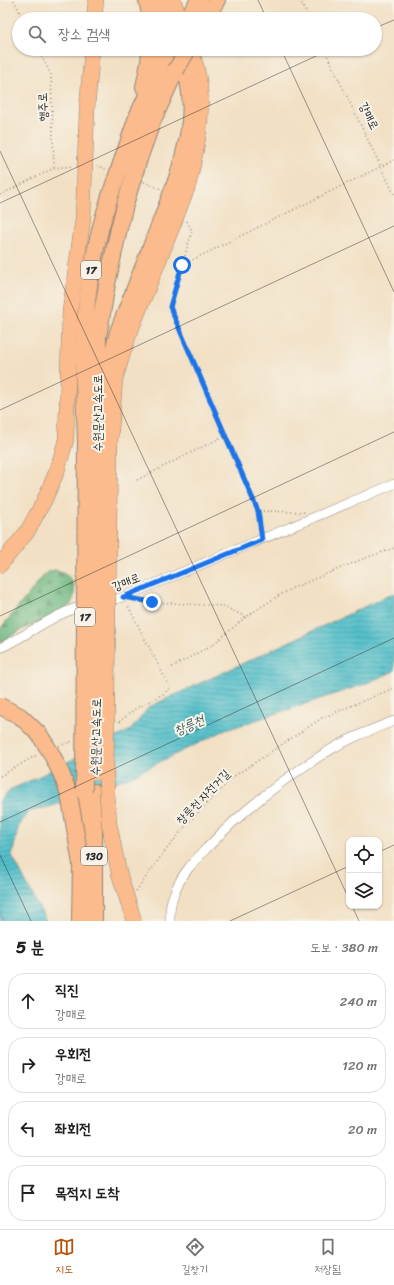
<!DOCTYPE html>
<html lang="ko">
<head>
<meta charset="utf-8">
<style>
	:root { --surface:#fff; --page:#f2f2f2; --text:#202124; --muted:#757577; --line:#e0e0e0; --accent:#b45309 }
	body { margin:0; font-family:Sriracha,"Poor Story",sans-serif; background:var(--page); color:var(--text) }
	.controls { position:absolute; right:12px; bottom:12px; display:grid; overflow:hidden; border-radius:8px; box-shadow:0 1px 3px #0004 }
	.controls button { width:36px; height:36px; display:grid; place-items:center; padding:0; border:0; border-bottom:1px solid var(--line); background:var(--surface); color:var(--text); font:20px sans-serif }
	.stop { position:absolute; width:12px; height:12px; margin:-9px; border:3px solid #1a73e8; border-radius:50%; background:#fff }
	.stop.end { background:#1a73e8; border-color:#fff; box-shadow:0 1px 4px #0008 }
	.list { margin:0; padding:0; list-style:none }
	h2 { display:flex; justify-content:space-between; align-items:center; height:52px; margin:0; padding:0 16px; font-size:17px }
	h2 small { font-size:13px; font-weight:400; color:var(--muted) }
	.list li { display:grid; grid-template-columns:26px 1fr auto; gap:12px; align-items:center; box-sizing:border-box; height:56px; margin:0 8px 8px; padding:0 8px; border:1px solid var(--line); border-radius:16px }
	.list b { display:block; font-size:15px; white-space:nowrap }
	.list p { margin:0; font-size:13px; white-space:nowrap; color:var(--muted) }
	.list em { font-size:13px; font-style:normal; color:var(--muted) }
	.icon { flex:none; width:22px; height:22px; fill:none; stroke:currentColor; stroke-width:2; stroke-linecap:round; stroke-linejoin:round }
	.map { position:relative; flex:none; width:394px; height:921px; overflow:hidden }
	.search { position:absolute; background:var(--surface); box-shadow:0 1px 3px #0004; left:12px; right:12px; top:12px; height:44px; display:flex; align-items:center; gap:10px; box-sizing:border-box; padding:0 14px; border-radius:22px; color:var(--muted); font-size:15px }
	.sheet { height:308px; background:var(--surface) }
	nav { display:flex; justify-content:space-around; align-items:center; box-sizing:border-box; height:56px; border-top:1px solid var(--line); background:var(--surface); font-size:11px; color:var(--muted) }
	nav a { display:grid; justify-items:center; gap:2px }
	nav .on { color:var(--accent) }
	.map>svg:first-child { display:block }
	.forest { fill:url(#forest-firs); stroke:#4c7256 }
	.water { fill:url(#water-rules); stroke:#3f767b }
	.lines { fill:none; stroke-linecap:round; stroke-linejoin:round }
	.minor-casing { stroke:#8e8678; stroke-width:10 }
	.trunk-casing { stroke:#8e8678; stroke-width:16 }
	.motorway-casing { stroke:#8e8678; stroke-width:18 }
	.path { stroke:#8e8678; stroke-width:1.5; stroke-dasharray:1 3; stroke-linecap:butt }
	.minor { stroke:#fff; stroke-width:9 }
	.trunk { stroke:#fbbb8c; stroke-width:15 }
	.motorway { stroke:#fbbb8c; stroke-width:16 }
	.trunk-bridge-casing { stroke:#8e8678; stroke-width:16; stroke-linecap:butt }
	.motorway-bridge-casing { stroke:#8e8678; stroke-width:18; stroke-linecap:butt }
	.trunk-bridge { stroke:#fbbb8c; stroke-width:15 }
	.motorway-bridge { stroke:#fbbb8c; stroke-width:16 }
	.route { stroke:#1a73e8; stroke-width:5 }
	.ticks { fill:none; stroke:#2b2b2b; stroke-width:1; stroke-opacity:0.45 }
	.labels { text-anchor:middle; dominant-baseline:central; stroke-width:4; stroke-linejoin:round; paint-order:stroke }
	.shield { fill:#f7f3e8; stroke:#686764; stroke-width:1 }
	.shield-label { font-size:11px; font-weight:bold; fill:#2b2b2b }
	.street-label { font-size:12px; fill:#2b2b2b; stroke:#f7f3e8 }
	.water-label { font-size:13px; font-style:italic; fill:#37585b; stroke:#f7f3e8 }
</style>
</head>
<body>
<div class="map">
<svg width="394" height="921" viewBox="0 0 394 921">
	<defs>
		<pattern id="forest-firs" width="22" height="20" patternUnits="userSpaceOnUse"><rect width="22" height="20" fill="#6eb880"/><path d="M5 1l3.5 6h-7zM16 11l3.5 6h-7z" fill="#5b9669"/></pattern>
		<pattern id="water-rules" width="6" height="5" patternUnits="userSpaceOnUse"><rect width="6" height="5" fill="#53c0cb"/><path d="M0 2.5h6" fill="none" stroke="#459ca5"/></pattern>
	</defs>
	<rect width="100%" height="100%" fill="#f7f3e8"/>
	<filter id="ink" filterUnits="userSpaceOnUse"><feTurbulence type="fractalNoise" baseFrequency=".025" numOctaves="2"/><feDisplacementMap in="SourceGraphic" scale="8" xChannelSelector="R" yChannelSelector="G"/><feConvolveMatrix kernelMatrix="1 2 1 2 8 2 1 2 1" color-interpolation-filters="sRGB"/></filter>
	<filter id="wash" filterUnits="userSpaceOnUse"><feTurbulence type="fractalNoise" baseFrequency=".012" numOctaves="4" result="noise"/><feDisplacementMap in="SourceGraphic" scale="16" xChannelSelector="R" yChannelSelector="G"/><feGaussianBlur stdDeviation="0.9" result="paint"/><feColorMatrix in="noise" values="0 0 0 0 0 0 0 0 0 0 0 0 0 0 0 0 0 1.4 0 .05"/><feComposite in="paint" operator="in"/></filter>
	<g filter="url(#wash)">
		<rect width="100%" height="100%" fill="#f2e0c4"/>
		<path class="forest" d="M55,570c6,2 13,5 16,10 5,8 4,20 -2,26 -8,8 -36,18 -48,24 -7,4 -14,9 -21,13v-14l47,-57z"/>
		<path class="water" d="M394,593v78l-32,14 -139,46 -92,45 -79,30 -24,6 -10,16 -6,28 34,65h-46v-121l12,-11 20,-9 99,-50 18,-23z"/>
	</g>
	<g filter="url(#ink)">
		<g class="lines">
			<g class="minor-casing">
				<path id="minor" d="M105,602l18,-5 271,-113
					M0,648c29,-13 56,-37 88,-43
					M170,921c0,-10 0,-18 4,-27 6,-18 20,-33 33,-46 35,-37 76,-69 118,-95 22,-14 46,-23 69,-32"/>
			</g>
			<g class="trunk-casing">
				<path id="trunk" d="M173,0l7,19
					M94,19l2,-19
					M87,109l5,-60
					M188,186c9,-38 18,-77 9,-116 -2,-7 -4,-14 -6,-21
					M110,442l5,-63 13,-42 45,-112
					M0,565l27,-33 17,-31 13,-30 9,-31 4,-129 13,-92"/>
			</g>
			<g class="motorway-casing">
				<path id="motorway" d="M147,0l4,19
					M159,0l8,19
					M187,19l12,-19
					M205,19l12,-19
					M144,87l5,-24 1,-14
					M124,155l13,-38 31,-68
					M139,159l13,-37 24,-52
					M176,181c9,-28 17,-57 14,-87 -1,-16 -6,-30 -10,-45
					M106,384l2,-14 10,-38 43,-111
					M86,442c-1,-32 -3,-64 -2,-95 1,-51 10,-102 26,-151
					M99,442l-1,-105 9,-53 12,-56 7,-27
					M80,921l1,-57 3,-72
					M94,921v-129"/>
			</g>
			<path class="path" d="M14,0l9,19
				M300,0l9,19
				M38,49l13,26 3,93
				M324,49l70,145
				M97,166l9,3
				M144,182l17,7
				M0,195l54,-27 19,-2
				M187,221l5,10 -22,76 89,204 2,19
				M182,265l212,-105
				M137,480l89,-45
				M259,511l46,1
				M139,600l13,2 71,4 23,11 32,-21 15,-8 67,-28 34,-12
				M172,667l40,-22 34,-28
				M119,722l16,-13 28,-15 7,-6 -43,-84
				M59,746l14,-5
				M0,776l37,-21
				M136,891l26,-36 26,-32 45,-46 89,-59 72,-30"/>
			<use href="#minor" class="minor"/>
			<use href="#trunk" class="trunk"/>
			<use href="#motorway" class="motorway"/>
			<g class="trunk-bridge-casing">
				<path id="trunk-bridge" d="M83,219l4,-110
					M173,225l15,-39
					M110,442l-4,334 3,47 10,50 15,48"/>
			</g>
			<g class="motorway-bridge-casing">
				<path id="motorway-bridge" d="M176,70l12,-21
					M110,196l14,-41
					M126,201l13,-42
					M161,221l15,-40
					M0,706l20,10 19,18 12,19 10,20 8,21 12,70
					M95,772l2,-82 2,-248
					M84,792l2,-350"/>
			</g>
			<use href="#trunk-bridge" class="trunk-bridge"/>
			<use href="#motorway-bridge" class="motorway-bridge"/>
		</g>
	</g>
	<g class="lines" filter="url(#ink)">
		<path class="route" d="M152,602l-29,-5 139,-57 -4,-29 -88,-204 12,-42"/>
	</g>
	<path class="ticks" d="M258,0l9,19M375,28l19,-8M281,49l113,243M0,151l349,748M0,203l331,-154M0,410l394,-184M0,616l394,-184M0,822l394,-184M379,852l15,-7M0,855l31,66M352,906l7,15M230,921l119,-55"/>
	<g class="labels">
		<g class="shield">
			<rect x="81" y="261" width="20" height="18" rx="3"/>
			<rect x="75" y="608" width="20" height="18" rx="3"/>
			<rect x="81" y="847" width="26" height="18" rx="3"/>
		</g>
		<g class="shield-label">
			<text x="91" y="270">17</text>
			<text x="85" y="617">17</text>
			<text x="94" y="856">130</text>
		</g>
		<g class="street-label">
			<text transform="translate(43 107) rotate(-92)">행주로</text>
			<text transform="translate(369 116) rotate(64)">강매로</text>
			<text transform="translate(98 413) rotate(-90)">수원문산고속도로</text>
			<text transform="translate(126 582) rotate(-21)">강매로</text>
			<text transform="translate(96 737) rotate(-89)">수원문산고속도로</text>
			<text transform="translate(203 797) rotate(-46)">창릉천 자전거길</text>
		</g>
		<g class="water-label">
			<text transform="translate(189 725) rotate(-24)">창릉천</text>
		</g>
	</g>
</svg>
<div class="controls">
<button><svg class="icon" aria-label="locate" viewBox="0 0 24 24"><circle cx="12" cy="12" r="6"/><path d="M12 2v4M12 18v4M2 12h4M18 12h4"/></svg></button>
<button><svg class="icon" aria-label="layers" viewBox="0 0 24 24"><path d="M12 4l9 5-9 5-9-5zM3 14l9 5 9-5"/></svg></button>
</div>
<div class="stop" style="left:182px;top:265px"></div>
<div class="stop end" style="left:152px;top:602px"></div>
<div class="search"><svg class="icon" aria-label="search" viewBox="0 0 24 24"><circle cx="10" cy="10" r="6"/><path d="M15 15l6 6"/></svg>장소 검색</div>
</div>
<section class="sheet">
<h2>5 분<small>도보 · 380 m</small></h2>
<ul class="list">
<li><svg class="icon" aria-label="ahead" viewBox="0 0 24 24"><path d="M12 20V5M6 11l6-6 6 6"/></svg><div><b>직진</b><p>강매로</p></div><em>240 m</em></li>
<li><svg class="icon" aria-label="right" viewBox="0 0 24 24"><path d="M7 20v-9h11M14 6l5 5-5 5"/></svg><div><b>우회전</b><p>강매로</p></div><em>120 m</em></li>
<li><svg class="icon" aria-label="left" viewBox="0 0 24 24"><path d="M17 20v-9H6M10 6l-5 5 5 5"/></svg><div><b>좌회전</b></div><em>20 m</em></li>
<li><svg class="icon" aria-label="arrive" viewBox="0 0 24 24"><path d="M6 21V4h12l-3 4 3 4H6"/></svg><div><b>목적지 도착</b></div></li>
</ul>
</section>
<nav>
<a class="on"><svg class="icon" aria-label="map" viewBox="0 0 24 24"><path d="M3 6l6-2 6 2 6-2v14l-6 2-6-2-6 2zM9 4v14M15 6v14"/></svg>지도</a>
<a><svg class="icon" aria-label="directions" viewBox="0 0 24 24"><path d="M12 3l9 9-9 9-9-9zM9 14v-3h6M13 9l2 2-2 2"/></svg>길찾기</a>
<a><svg class="icon" aria-label="saved" viewBox="0 0 24 24"><path d="M7 4h10v16l-5-4-5 4z"/></svg>저장됨</a>
</nav>
</body>
</html>
